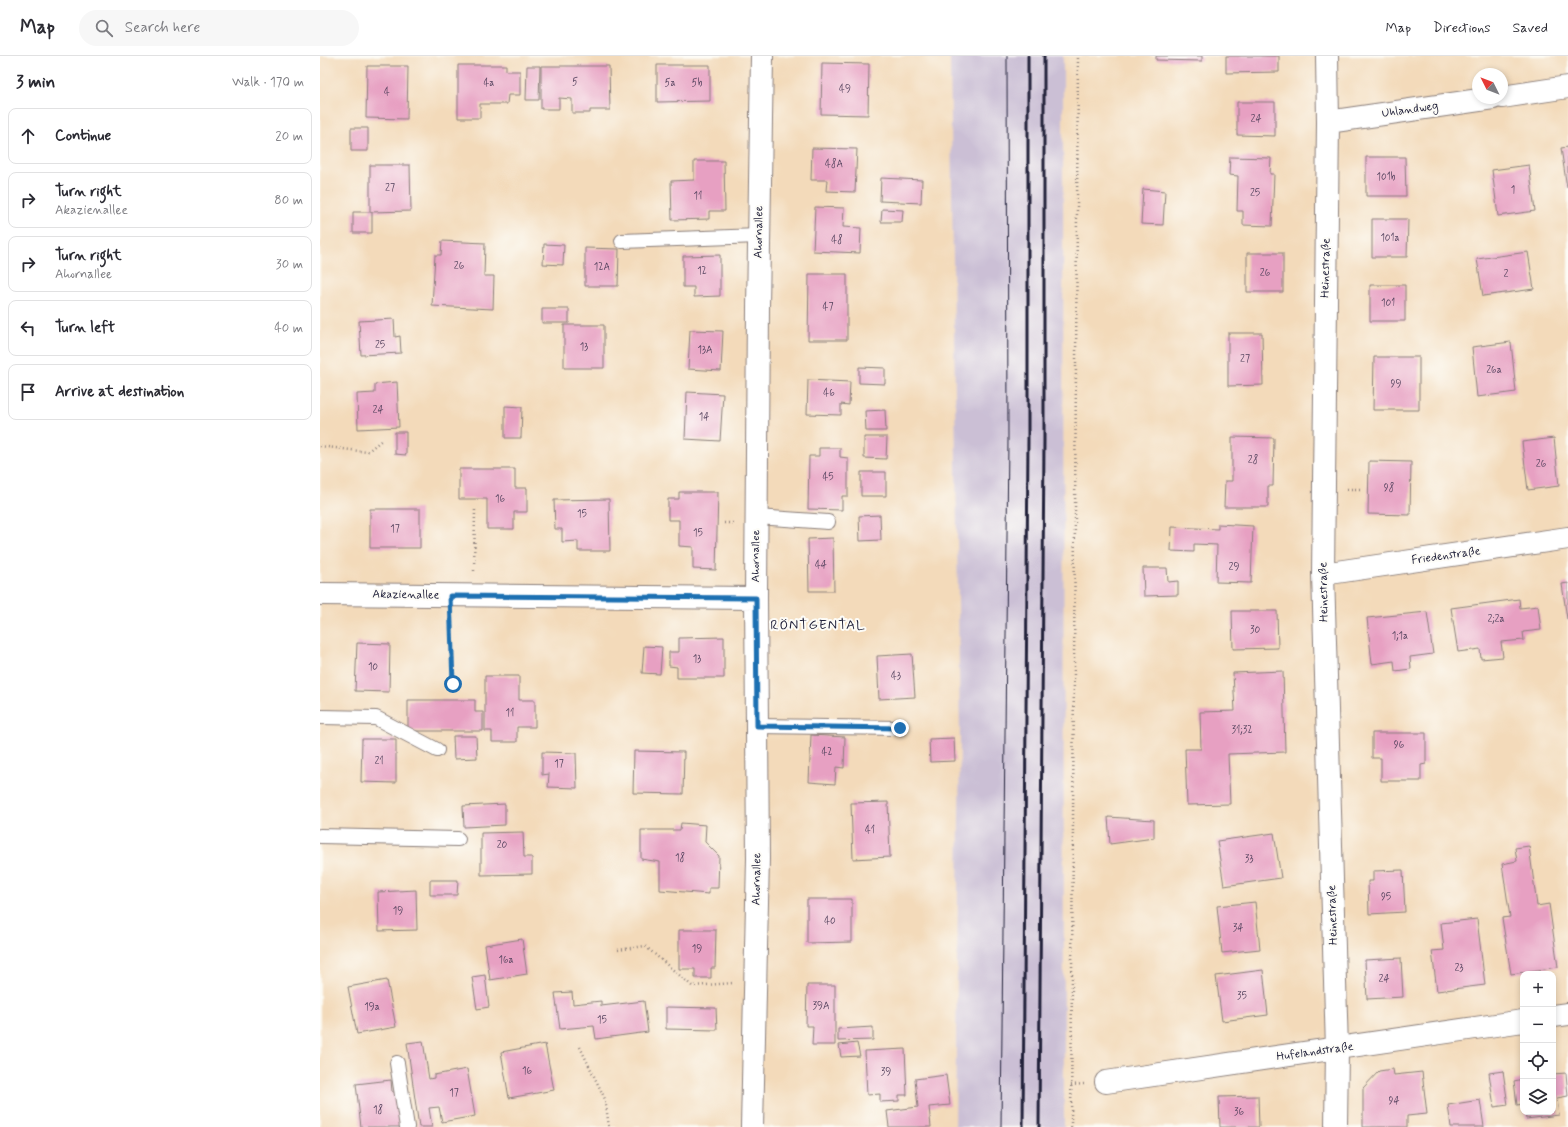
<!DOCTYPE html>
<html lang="en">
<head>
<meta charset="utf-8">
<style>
	:root { --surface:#fff; --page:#f7f7f7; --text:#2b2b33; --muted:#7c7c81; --line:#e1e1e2 }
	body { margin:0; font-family:Mynerve,sans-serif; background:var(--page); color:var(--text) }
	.controls { position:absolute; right:12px; bottom:12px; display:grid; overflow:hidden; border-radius:8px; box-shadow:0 2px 6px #0003 }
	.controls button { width:36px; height:36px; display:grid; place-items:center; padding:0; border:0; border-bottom:1px solid var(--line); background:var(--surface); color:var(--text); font:20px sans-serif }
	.compass { position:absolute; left:1152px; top:12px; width:36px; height:36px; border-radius:50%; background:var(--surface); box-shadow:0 2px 6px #0003; rotate:312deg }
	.stop { position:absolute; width:12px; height:12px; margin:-9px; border:3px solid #1f6fb2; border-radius:50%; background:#fff }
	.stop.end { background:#1f6fb2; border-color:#fff; box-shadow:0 1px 4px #0008 }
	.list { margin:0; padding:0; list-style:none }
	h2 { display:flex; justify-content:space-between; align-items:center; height:52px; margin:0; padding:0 16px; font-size:17px }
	h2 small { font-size:13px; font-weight:400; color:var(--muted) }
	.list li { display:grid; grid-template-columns:26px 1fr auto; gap:12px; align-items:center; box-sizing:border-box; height:56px; margin:0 8px 8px; padding:0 8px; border:1px solid var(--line); border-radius:8px }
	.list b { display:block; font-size:15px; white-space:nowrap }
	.list p { margin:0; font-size:13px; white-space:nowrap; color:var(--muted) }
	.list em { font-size:13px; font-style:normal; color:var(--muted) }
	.icon { flex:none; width:22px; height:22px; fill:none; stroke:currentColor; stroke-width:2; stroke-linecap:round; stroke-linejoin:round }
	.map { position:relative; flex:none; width:1248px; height:1071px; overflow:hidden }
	header { display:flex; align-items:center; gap:24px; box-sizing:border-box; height:56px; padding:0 20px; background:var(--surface); border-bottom:1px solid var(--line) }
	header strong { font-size:19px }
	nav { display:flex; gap:22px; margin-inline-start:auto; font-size:14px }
	.search { width:280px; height:36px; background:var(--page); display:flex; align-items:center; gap:10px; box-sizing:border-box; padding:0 14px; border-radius:22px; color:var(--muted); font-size:15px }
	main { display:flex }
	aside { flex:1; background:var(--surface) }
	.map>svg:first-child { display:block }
	.industrial { fill:#cbbfd5 }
	.building { fill:#e7a0c2 }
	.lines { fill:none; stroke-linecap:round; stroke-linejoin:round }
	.lane-casing { stroke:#8a7e7a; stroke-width:16 }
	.street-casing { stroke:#8a7e7a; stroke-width:24 }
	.path { stroke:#8a7e7a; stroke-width:2.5; stroke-dasharray:1 3; stroke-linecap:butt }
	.lane { stroke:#fff; stroke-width:14 }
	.street { stroke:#fff; stroke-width:22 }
	.tram { stroke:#22223b; stroke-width:1 }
	.rail { stroke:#22223b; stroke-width:3 }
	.route { stroke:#1f6fb2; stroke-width:5 }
	.labels { text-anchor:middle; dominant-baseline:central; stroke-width:4; stroke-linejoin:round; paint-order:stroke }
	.number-label { font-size:10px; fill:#53425d }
	.street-label { font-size:12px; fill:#22223b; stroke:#fdfcf7 }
	.quarter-label { font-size:14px; letter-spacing:1px; fill:#22223b; stroke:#fdfcf7 }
</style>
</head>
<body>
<header>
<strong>Map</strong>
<div class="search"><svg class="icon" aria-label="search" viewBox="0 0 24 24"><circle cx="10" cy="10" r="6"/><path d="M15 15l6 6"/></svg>Search here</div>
<nav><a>Map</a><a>Directions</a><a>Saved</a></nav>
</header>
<main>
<aside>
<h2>3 min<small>Walk · 170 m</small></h2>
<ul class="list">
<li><svg class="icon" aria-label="ahead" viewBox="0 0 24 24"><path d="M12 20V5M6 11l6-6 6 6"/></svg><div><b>Continue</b></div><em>20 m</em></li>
<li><svg class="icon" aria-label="right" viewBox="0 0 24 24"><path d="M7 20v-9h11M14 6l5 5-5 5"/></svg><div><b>Turn right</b><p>Akazienallee</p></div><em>80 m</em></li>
<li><svg class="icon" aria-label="right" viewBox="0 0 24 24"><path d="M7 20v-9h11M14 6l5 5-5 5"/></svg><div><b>Turn right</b><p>Ahornallee</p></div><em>30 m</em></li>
<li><svg class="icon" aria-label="left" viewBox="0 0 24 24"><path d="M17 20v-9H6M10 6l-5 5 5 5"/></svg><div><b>Turn left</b></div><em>40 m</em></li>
<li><svg class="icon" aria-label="arrive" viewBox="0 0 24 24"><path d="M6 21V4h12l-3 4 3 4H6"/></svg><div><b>Arrive at destination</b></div></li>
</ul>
</aside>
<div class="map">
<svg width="1248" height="1071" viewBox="0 0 1248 1071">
	<rect width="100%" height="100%" fill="#fdfcf7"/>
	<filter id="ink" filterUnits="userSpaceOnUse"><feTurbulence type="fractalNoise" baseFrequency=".025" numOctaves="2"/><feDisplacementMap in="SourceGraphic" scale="8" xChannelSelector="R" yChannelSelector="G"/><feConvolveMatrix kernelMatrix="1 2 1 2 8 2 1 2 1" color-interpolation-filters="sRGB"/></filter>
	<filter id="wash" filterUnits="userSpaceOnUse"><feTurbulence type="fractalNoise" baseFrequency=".012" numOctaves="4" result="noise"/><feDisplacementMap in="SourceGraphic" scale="16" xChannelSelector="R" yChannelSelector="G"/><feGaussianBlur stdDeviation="0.9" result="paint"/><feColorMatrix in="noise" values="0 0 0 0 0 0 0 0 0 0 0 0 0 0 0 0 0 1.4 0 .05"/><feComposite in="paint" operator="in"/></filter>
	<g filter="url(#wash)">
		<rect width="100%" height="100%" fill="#f3daba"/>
		<path class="industrial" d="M630,0h113l1,1071h-109l5,-389z"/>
		<g id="blocks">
			<path class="building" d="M836,0h46v5l-46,-1z
				M906,0h53v16l-53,1z
				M502,7l47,1 -1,51 -47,-1z
				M138,9h48v6h14v24h-12l-1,9h-27v14h-22z
				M337,9h53v36l-53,1z
				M47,10h41l-1,53 -41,-1z
				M207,10h13l-1,34h-13z
				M221,10h68l1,44h-20v3h-18v-14l-13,-1v11h-18z
				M917,46h38v34l-38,-1z
				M31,72h17v23h-17z
				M1248,91v40l-1,1 -6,-40z
				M492,92l45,1 -2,43 -29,-1 1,-11h-16z
				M910,101l41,1 -1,16h4l-2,52 -29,-1v-14h-6l1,-35 -9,-1z
				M1046,101h39l1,39h-40z
				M374,105h30l1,50h-16v8l-37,1 -1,-39 23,-1z
				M50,109h40l1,46 -41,1z
				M1209,109l6,46 -37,5 -6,-46z
				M561,122l41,2 -1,23 -41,-2z
				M823,133l22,2 -2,34 -22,-1z
				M495,151l29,1 -1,19 18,1 -1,25 -47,-2z
				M562,153l21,1 -1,12h-21z
				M33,156h19v21h-19z
				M1052,163h36l-1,38h-35z
				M122,185l43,2 -1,33h10l-1,33 -61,-3 3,-51h6z
				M224,188l20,1 -1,20 -20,-1z
				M265,192l34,1 -1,37h-33z
				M1208,196l6,37 -51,7 -6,-37z
				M927,197h36v39h-36z
				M400,199v41l-26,1v-10h-11v-31z
				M489,218h38v66h-39z
				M1050,229h35v36h-35z
				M222,253h27v14h-27z
				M74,263l1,18 5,-1 1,17 -40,2 -2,-34z
				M244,269h40v43h-40z
				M370,274l33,1 -2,40 -33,-2z
				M908,277h34l1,52 -35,1z
				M1191,286l5,50 -39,5 -5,-50z
				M1054,301h45v53h-46z
				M539,311l26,1v16l-26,-1z
				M488,324l42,2 -1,23 -8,-1v11l-34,-1z
				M77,326l2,45 -41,2 -1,-35 18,-1v-9z
				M367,336l36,2 -3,47 -35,-2z
				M185,350l17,1 -1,31h-16z
				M565,354l1,21h-20l-1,-20z
				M75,376h11v23l-11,-1z
				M544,381h23l-1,22 -22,-1z
				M912,381l42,1 -1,48h-5v21h-44l1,-26h7z
				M1234,382l5,48 -31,4 -6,-48z
				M499,392h21v9l8,1v38h-6v14l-34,-1 1,-53h10z
				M1049,405l42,1 -1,53 -42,-1z
				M139,413h56v19h12v24h-13v17h-27v-30h-28z
				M541,416h25v24h-25z
				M359,436h39l-2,78 -23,-1v-22l-14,-1v-26h-11v-21h11z
				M289,443l1,52h-32v-10l-16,1v-13h-7l-1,-29z
				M50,453h50v39h-50z
				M560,459l1,25 -21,1 -1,-25z
				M898,468l35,2 -2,57 -35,-1 1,-37 -23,-1v8l-23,-1 1,-24 46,2z
				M513,482l1,53h-25l-1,-52z
				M823,512h24l1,14 10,-1v14l-34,1z
				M1248,527v36h-1l-5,-35z
				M1199,543l1,9 18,-2 3,24 -18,2 1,8 -23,2 2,15 -22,2 -1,-10 -22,3 -7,-44z
				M912,555h45l1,37 -45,1z
				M1107,556l6,42 -23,3 1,12 -16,2 -1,-10 -22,3 -5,-46z
				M404,581v41h-47v-11l-8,-1v-14h10v-14z
				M37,587l33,1 -1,48 -34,-1z
				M324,590l18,1 -2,27 -18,-1z
				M592,598l3,43 -36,2 -2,-43z
				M963,615l2,81 -57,2 2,50 -43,1 -2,-56h16l-1,-37 35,-1 -2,-38z
				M165,620h34v24h16v27h-18v15h-25v-11h-7z
				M88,644h67v12h8v19h-75z
				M1052,677h54v31l-5,1v16h-40v-23h-9z
				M491,679l34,2 -1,31 -8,-1 -1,17 -26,-2z
				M133,680h23l1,22 -23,1z
				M634,682l1,23 -25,1 -1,-23z
				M42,683h34v44l-35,-1z
				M314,695l50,1 -1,42 -50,-1z
				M222,696l34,1 1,35 -29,-1 1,-13 -7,1z
				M568,746l2,55 -37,2 -2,-56z
				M185,748v21l-41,2 -1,-21z
				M788,761l46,3v18l-44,6z
				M361,767l25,2 -1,17 14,14 -1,32h-9v6l-49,-4v-28l-19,-3v-29h39z
				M203,776l1,25h8v17l-51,1v-42z
				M954,777l7,45 -57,8 -7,-45z
				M1209,790l8,60 12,-2 9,63 -47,7 -9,-56 8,-1 -8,-53 15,-3 -2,-13z
				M1083,814l2,42 -36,2 -1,-33h5v-10z
				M110,824h28l-1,15h-27z
				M96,834l1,40 -38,1 -1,-39z
				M487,843h45v43l-45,1z
				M935,846l5,47 -38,4 -5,-47z
				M1157,863l8,66 -48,6 -5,-40 12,-1 -3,-27z
				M359,874h37l-1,38h-4v10h-16v-9h-16z
				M202,883l5,35 -37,6 -5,-35z
				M1081,902l2,39 -36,2 -2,-39z
				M943,914l5,45 -46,6 -6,-45z
				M165,919l4,32 -12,2 -5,-32z
				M67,924l9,47 -39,7 -9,-47z
				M487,929h28v60h-23l1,-19h-7z
				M252,936l1,12 28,-3v5l43,-5 4,31 -52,7 -2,-13 -34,3 -5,-36z
				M346,951l50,1 1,22 -51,-1z
				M553,971v13l-35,1v-12z
				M103,985l6,38 5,-1v-3l33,-6 8,47 -33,6 -3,-15 -10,1 3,19h-13l-12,-84z
				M537,987l3,13 -19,1 -2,-12z
				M225,988l9,46 -45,8 -8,-46z
				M585,993l2,46h-8v6l-19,1v-8l-13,1 -2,-44z
				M1073,1013l1,6 28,-3 5,42 -20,2v11h-44v-39l16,-17z
				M1183,1015l5,34 -14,2 -5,-34z
				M1246,1017l2,23 -11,2 2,17 -33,4 -1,-7h28v-38z
				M626,1019l4,30 -21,2 2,20h-42l-2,-16 31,-4 -3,-28z
				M1203,1023v25l-6,1 -3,-24z
				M71,1024l1,12h4l4,35h-39l-5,-43z
				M938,1040l1,31h-39l-1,-30z
				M1160,1044l4,27h-33l-3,-22z"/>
		</g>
	</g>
	<g filter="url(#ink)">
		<use href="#blocks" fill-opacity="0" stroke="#8a7e7a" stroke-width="1"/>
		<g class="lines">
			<g class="lane-casing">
				<path id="lane" d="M302,185l137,-5
					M436,461l72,5
					M0,661l56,1 61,32
					M437,670l143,2
					M0,780l138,3
					M77,1007l10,64"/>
			</g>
			<g class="street-casing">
				<path id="street" d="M1007,0l1,66 -5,452 14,475 -1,78
					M1182,41l66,-10
					M1008,66l165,-24
					M1003,518l245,-36
					M0,538l436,4
					M1233,960l15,-2
					M786,1026l417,-61
					M432,1071l6,-269 -2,-260 2,-290 4,-252"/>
			</g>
			<path class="path" d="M0,390l47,6 15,-12
				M1027,433h15
				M404,467h10
				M154,515l1,-61
				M131,562l2,66
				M298,894l27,-4 47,40 41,-3
				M260,991l25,52 4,28
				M751,1029l13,-1
				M751,1071l7,-1071"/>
			<use href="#lane" class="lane"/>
			<use href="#street" class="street"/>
			<path class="tram" d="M681,1071l7,-688 -1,-383"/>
			<path class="rail" d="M703,1071l5,-688v-383
				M719,1071l5,-687v-384"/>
		</g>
	</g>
	<g class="lines" filter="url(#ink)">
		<path class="route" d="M133,628l-3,-88 306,2 1,128 143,2"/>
	</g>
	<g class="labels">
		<g class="number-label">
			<text x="255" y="26">5</text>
			<text x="169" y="27">4a</text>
			<text x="350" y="27">5a</text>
			<text x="377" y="27">5b</text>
			<text x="525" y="33">49</text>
			<text x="67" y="36">4</text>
			<text x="936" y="63">24</text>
			<text x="514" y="108">48A</text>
			<text x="1066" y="121">101b</text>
			<text x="70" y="132">27</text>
			<text x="1193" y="134">1</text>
			<text x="935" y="137">25</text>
			<text x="378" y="140">11</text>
			<text x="1070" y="182">101a</text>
			<text x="517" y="184">48</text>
			<text x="139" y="210">26</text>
			<text x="282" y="211">12A</text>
			<text x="382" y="215">12</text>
			<text x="945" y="217">26</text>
			<text x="1186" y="218">2</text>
			<text x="1068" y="247">101</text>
			<text x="508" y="251">47</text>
			<text x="60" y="289">25</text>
			<text x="264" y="291">13</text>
			<text x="385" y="294">13A</text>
			<text x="925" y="303">27</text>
			<text x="1174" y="314">26a</text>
			<text x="1076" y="328">99</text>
			<text x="509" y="337">46</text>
			<text x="58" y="354">24</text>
			<text x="384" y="361">14</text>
			<text x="933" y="404">28</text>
			<text x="1221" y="408">26</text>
			<text x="508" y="421">45</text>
			<text x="1069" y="432">98</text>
			<text x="180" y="443">16</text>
			<text x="262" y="458">15</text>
			<text x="75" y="473">17</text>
			<text x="378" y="477">15</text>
			<text x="501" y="509">44</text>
			<text x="914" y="511">29</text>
			<text x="1176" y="563">2;2a</text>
			<text x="935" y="574">30</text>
			<text x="1080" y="580">1;1a</text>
			<text x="377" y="603">13</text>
			<text x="53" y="611">10</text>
			<text x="576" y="620">43</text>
			<text x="190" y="657">11</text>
			<text x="922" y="674">31;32</text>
			<text x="1079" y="689">96</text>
			<text x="507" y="696">42</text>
			<text x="59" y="705">21</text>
			<text x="239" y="708">17</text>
			<text x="550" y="774">41</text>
			<text x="182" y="789">20</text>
			<text x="360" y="802">18</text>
			<text x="929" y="803">33</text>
			<text x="1066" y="841">95</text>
			<text x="78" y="855">19</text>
			<text x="510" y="865">40</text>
			<text x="918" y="872">34</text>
			<text x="377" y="893">19</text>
			<text x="186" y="904">16a</text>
			<text x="1139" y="912">23</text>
			<text x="1064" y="923">24</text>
			<text x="922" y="940">35</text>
			<text x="501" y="950">39A</text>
			<text x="52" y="951">19a</text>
			<text x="282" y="964">15</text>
			<text x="207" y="1015">16</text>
			<text x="566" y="1016">39</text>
			<text x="134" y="1037">17</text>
			<text x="1074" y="1045">94</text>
			<text x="58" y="1054">18</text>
			<text x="919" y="1056">36</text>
		</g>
		<g class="street-label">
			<text transform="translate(1090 54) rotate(-8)">Uhlandweg</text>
			<text transform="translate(439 176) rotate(-89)">Ahornallee</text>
			<text transform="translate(1006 212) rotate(-89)">Heinestraße</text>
			<text transform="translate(436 500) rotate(-90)">Ahornallee</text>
			<text transform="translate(1126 500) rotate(-8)">Friedenstraße</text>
			<text transform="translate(1004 536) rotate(-91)">Heinestraße</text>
			<text transform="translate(86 539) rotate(1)">Akazienallee</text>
			<text transform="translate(437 823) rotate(-89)">Ahornallee</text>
			<text transform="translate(1013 859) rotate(-92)">Heinestraße</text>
			<text transform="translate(995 996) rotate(-8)">Hufelandstraße</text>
		</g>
		<g class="quarter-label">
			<text x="498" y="569">RÖNTGENTAL</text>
		</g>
	</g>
</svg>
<div class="controls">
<button>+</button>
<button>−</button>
<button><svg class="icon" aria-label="locate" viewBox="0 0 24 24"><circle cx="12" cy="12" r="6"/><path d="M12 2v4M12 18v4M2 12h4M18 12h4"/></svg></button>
<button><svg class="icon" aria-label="layers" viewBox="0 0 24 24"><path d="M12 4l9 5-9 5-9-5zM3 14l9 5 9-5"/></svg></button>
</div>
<svg class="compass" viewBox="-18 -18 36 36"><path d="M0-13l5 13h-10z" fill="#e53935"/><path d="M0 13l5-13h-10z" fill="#7c7c81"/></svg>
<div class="stop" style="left:133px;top:628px"></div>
<div class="stop end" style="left:580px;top:672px"></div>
</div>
</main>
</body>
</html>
